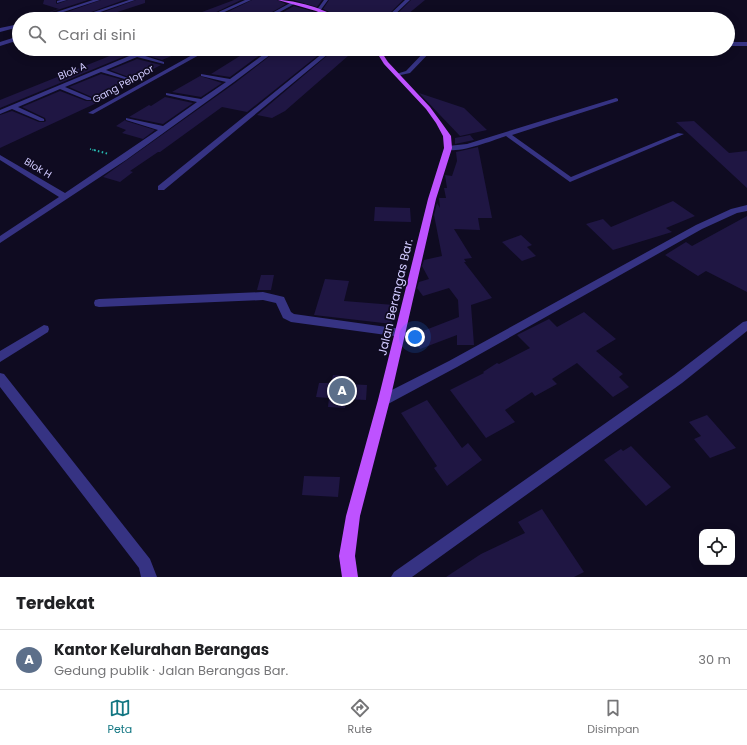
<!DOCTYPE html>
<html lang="id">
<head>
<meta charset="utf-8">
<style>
	:root { --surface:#fff; --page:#f2f2f2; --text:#202124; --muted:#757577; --line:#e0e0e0; --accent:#127682 }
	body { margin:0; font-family:Poppins,sans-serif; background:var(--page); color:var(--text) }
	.controls { position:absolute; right:12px; bottom:12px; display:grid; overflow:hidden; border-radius:8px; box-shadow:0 2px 10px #0003 }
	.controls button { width:36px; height:36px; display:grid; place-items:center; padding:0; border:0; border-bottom:1px solid var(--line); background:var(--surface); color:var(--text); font:20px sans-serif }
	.you { position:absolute; left:415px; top:337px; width:14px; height:14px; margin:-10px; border:3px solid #fff; border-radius:50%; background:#1a73e8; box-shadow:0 0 0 6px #1a73e833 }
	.badge { display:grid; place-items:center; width:26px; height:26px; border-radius:50%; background:var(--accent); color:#fff; font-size:13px; font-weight:700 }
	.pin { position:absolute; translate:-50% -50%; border:2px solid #fff; box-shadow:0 1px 4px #0006 }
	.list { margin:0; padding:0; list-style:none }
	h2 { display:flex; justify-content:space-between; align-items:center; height:52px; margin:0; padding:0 16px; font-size:17px }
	h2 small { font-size:13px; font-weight:400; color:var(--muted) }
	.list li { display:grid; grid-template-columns:26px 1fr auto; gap:12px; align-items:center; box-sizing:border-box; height:60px; padding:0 16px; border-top:1px solid var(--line) }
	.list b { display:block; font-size:15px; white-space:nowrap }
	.list p { margin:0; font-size:13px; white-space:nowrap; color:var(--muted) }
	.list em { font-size:13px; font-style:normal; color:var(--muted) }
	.icon { flex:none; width:22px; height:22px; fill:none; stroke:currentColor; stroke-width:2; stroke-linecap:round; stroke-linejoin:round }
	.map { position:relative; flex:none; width:747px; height:577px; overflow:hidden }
	.search { position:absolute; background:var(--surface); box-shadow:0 2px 10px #0003; left:12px; right:12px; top:12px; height:44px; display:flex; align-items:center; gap:10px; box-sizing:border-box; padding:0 14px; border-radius:22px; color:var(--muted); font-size:15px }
	.sheet { height:112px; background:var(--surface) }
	nav { display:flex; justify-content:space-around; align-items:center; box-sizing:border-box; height:56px; border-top:1px solid var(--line); background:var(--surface); font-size:11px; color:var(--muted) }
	nav a { display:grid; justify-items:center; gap:2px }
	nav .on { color:var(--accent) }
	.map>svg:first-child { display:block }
	.building { fill:#1f1643 }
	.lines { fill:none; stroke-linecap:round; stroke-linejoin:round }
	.path-far1 { stroke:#26b8ae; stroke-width:1.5; stroke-dasharray:1 1.5; stroke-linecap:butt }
	.path { stroke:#26b8ae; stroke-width:2; stroke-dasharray:1.5 2.5; stroke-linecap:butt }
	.minor { fill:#363383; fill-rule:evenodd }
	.major { fill:#be52ff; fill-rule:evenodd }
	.labels { text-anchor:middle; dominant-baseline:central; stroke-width:3.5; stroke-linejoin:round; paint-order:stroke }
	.far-street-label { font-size:10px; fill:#d1cbff; stroke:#0f0b21 }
	.street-label { font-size:12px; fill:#d1cbff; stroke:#0f0b21 }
</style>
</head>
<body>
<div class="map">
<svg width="747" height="577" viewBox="0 0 747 577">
	<rect width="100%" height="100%" fill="#0f0b21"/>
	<path class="building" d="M44,0h12v3l1,1 11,-4h20l-52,17v-1l23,-7 -16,-5z
		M101,0h23l-52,19h-25z
		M136,0h9v3l-49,16h-11z
		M234,0h7l-39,19h-15l-1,-1z
		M252,0h25l9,4 -26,15h-47z
		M293,0h29l-5,7z
		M329,0h74l-19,19 -48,-4 -13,-6z
		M411,0h14l-23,19h-10z
		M294,6l21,6 9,5 -6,2h-11l-8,-3 -3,2 -18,-3z
		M127,49h15l-142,59v-8z
		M155,49h33l-26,11 -16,-5z
		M251,49h17l-38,28 -19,-3z
		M279,49h47l-79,63 -25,-5 -62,45h-2l-28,19 3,1 -13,10 -17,-5 132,-94z
		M335,49h21l-71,62 -13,7 -15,-3z
		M137,59l24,6 -32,16v-4l-19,-7z
		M101,74l26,7 -17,8 8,4 -118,55v-33l12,-4 27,11h5l2,-1 -1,-3 -23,-11 38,-16 26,10h6v-4l-23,-10z
		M200,76l22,7 -21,14 -29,-5z
		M419,93l45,15 23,22 -27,6z
		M165,97l28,6 -30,21 -34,-7 20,-12 2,1z
		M125,120l1,1 29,9 -12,9 -21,-6 4,-3 -10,-4z
		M694,121l35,32 18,-2v37l-71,-66z
		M470,135l4,5 -19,4v-6z
		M478,147l14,71h-14l2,12 -26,-1 18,29 -8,1 2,3h-2l28,36 -21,7 3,40h-17v-10l-37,14 -10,-13 49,-19 -1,-17 -9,-12 -26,8 -6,-8 2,-6 10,-3 -7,-13 2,-6 18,-4 -8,-41 3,-12 3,5 -1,-10h7l-2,-10h3l-2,-13 7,1 5,-15 -1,-9z
		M673,201l22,15 -29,12 6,4 -59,18 -27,-26 17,-5 8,8z
		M375,207l35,1 1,14 -37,-1z
		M747,216v76l-41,-21 -8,5 -33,-21 21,-13 6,4z
		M521,235l11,10 -5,2 9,9 -14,5 -20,-19z
		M261,275h13l-3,15h-14z
		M325,279l24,2 -5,20 50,4 -2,19 -78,-9z
		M584,312l32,27 -20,12 27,23 -4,3 10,10 -16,10 -36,-34 -25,16 5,5 -22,12 -3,-4 -27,18 10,12 -29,16 -36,-48 34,-17 -1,-1 14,-9 2,1 31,-16 -13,-13 32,-16 8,8z
		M333,375l16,1 -2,8 20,1 -1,15 -20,-1 -1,9 -17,-1 1,-9 -13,-1 3,-14h12z
		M427,400l35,48 6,-5 14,17 -35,26 -13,-18 3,-2 -36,-53z
		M707,415l29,33 -26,10 -16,-19 7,-3 -12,-14z
		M631,446l40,41 -25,19 -42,-46 17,-11 2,2z
		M304,476l36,1 -2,20 -36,-2z
		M542,509l42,63 -10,5h-128l35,-23 44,-21 -7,-11z"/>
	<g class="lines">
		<path class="path-far1" d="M90,149l7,2"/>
		<path class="path" d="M94,150l15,4"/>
		<path class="minor" d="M61,0h6l-10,3v-2z
			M93,0h7l-58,19h-7z
			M129,0h6l-55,19h-7z
			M245,0h6l-42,19h-6z
			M324,0h4l-8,11h-4z
			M405,0h5l-20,19h-5z
			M292,2l4,1 -29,16h-6z
			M19,24v3l-19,5v-4z
			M19,36v4l-19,6v-4z
			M728,42h19v4h-19z
			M146,49h8l-12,6 22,7v2l-27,-7 -31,13 22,8v2l-27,-8 -36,15 26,11v2h-4l-27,-11 -42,18 26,12v2h-4l-28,-12 -12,5v-4z
			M203,49h7l-117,65 -5,-1z
			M271,49h7l-44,33 -108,78 -126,83v-7l59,-39 -59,-37v-5l65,38 93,-63 -32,-10v-2l37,8 34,-24 -31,-7v-2l35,6 25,-17 -25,-6v-2l29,5z
			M328,49h6l-170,141h-6v-4z
			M427,49h6l-23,24 -14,3v-2l10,-3z
			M616,98l2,1v2l-106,34 59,42 107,-44 6,1 -114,48 -64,-46c-12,4 -52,20 -62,12l4,-2 19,-2z
			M747,205v6l-10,2 -35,16 -245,138 -69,37 -4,1 -4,-1 -2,-4 2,-4 69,-35 247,-136 35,-16z
			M263,292l21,5 7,15 3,2 107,15 4,1 1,3 -1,3 -4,1 -110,-15 -8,-4 -7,-15 -13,-3 -164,7 -4,-1 -1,-3 1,-3 4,-1z
			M747,321v10l-65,52 -270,194h-21l3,-5 280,-197 69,-53z
			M44,325l4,1 1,3 -1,3 -48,30v-11z
			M0,373l4,1 146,185 7,18h-16l-2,-9 -139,-181z"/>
		<path class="major" d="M278,0c17,0 48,9 61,19h-6l-17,-8z
			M370,49c10,0 13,5 18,13l42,45 11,15 10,14 1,12 -16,51 -46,201 -30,116 -5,40 3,21h-16l-3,-21 7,-40 32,-116 50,-201 16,-51 -1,-12 -7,-13 -10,-14 -42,-45 -5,-8z"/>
	</g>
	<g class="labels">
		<g class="far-street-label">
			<text transform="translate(72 71) rotate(-23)">Blok A</text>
			<text transform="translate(123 84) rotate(-29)">Gang Pelopor</text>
			<text transform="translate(38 168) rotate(31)">Blok H</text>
		</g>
		<g class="street-label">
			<text transform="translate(395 297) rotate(-77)">Jalan Berangas Bar.</text>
		</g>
	</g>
</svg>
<div class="controls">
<button><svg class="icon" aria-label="locate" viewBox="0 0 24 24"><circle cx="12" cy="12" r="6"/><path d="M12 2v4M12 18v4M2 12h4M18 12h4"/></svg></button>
</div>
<div class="you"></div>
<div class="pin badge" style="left:342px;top:391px;background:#5c6f8a">A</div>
<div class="search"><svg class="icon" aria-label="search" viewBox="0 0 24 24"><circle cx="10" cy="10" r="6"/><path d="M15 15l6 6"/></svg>Cari di sini</div>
</div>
<section class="sheet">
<h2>Terdekat<small></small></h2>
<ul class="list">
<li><span class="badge" style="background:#5c6f8a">A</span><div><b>Kantor Kelurahan Berangas</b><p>Gedung publik · Jalan Berangas Bar.</p></div><em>30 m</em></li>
</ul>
</section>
<nav>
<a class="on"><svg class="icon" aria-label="map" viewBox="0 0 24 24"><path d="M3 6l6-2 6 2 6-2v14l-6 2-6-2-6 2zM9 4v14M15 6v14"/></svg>Peta</a>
<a><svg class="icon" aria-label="directions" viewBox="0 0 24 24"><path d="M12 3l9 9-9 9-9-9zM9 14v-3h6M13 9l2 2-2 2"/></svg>Rute</a>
<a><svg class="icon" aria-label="saved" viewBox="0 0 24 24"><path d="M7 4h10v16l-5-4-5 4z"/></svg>Disimpan</a>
</nav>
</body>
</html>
